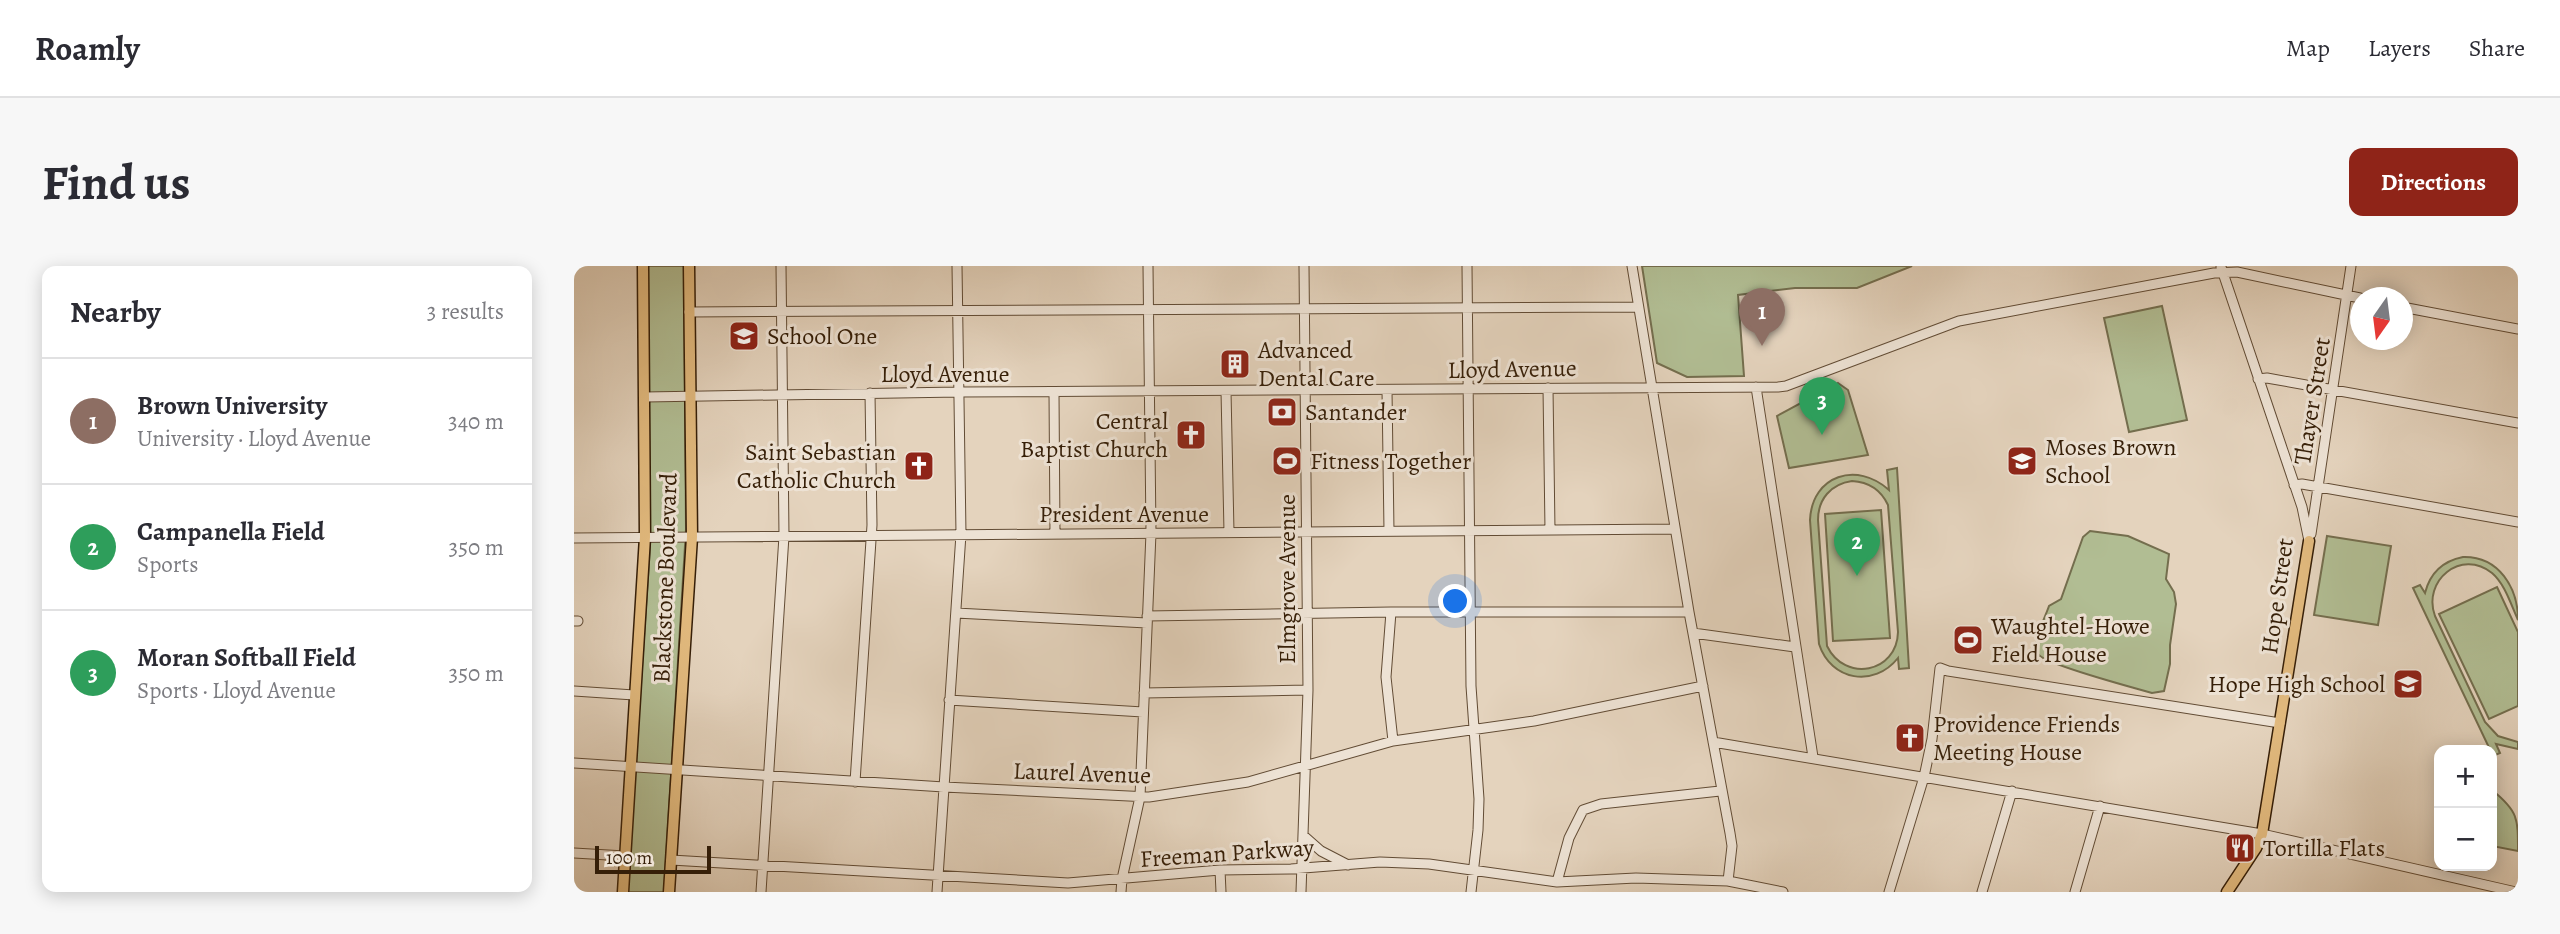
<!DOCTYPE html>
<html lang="en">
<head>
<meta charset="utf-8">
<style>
	:root { --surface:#fff; --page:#f7f7f7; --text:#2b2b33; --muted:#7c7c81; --line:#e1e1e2; --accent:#8f2418 }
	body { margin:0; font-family:Alegreya,serif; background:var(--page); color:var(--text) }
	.controls { position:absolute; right:21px; bottom:21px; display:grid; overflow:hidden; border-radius:14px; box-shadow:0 4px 18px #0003 }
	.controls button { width:63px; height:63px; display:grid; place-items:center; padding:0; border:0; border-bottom:2px solid var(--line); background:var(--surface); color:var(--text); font:35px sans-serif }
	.compass { position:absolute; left:1776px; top:21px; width:63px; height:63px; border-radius:50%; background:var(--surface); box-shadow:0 4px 18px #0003; rotate:194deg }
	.scale { position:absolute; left:21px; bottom:18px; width:116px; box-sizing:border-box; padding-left:7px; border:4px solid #361f08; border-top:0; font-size:19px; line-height:24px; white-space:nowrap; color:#361f08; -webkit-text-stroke:5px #ede2d4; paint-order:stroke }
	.you { position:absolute; left:882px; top:336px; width:24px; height:24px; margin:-18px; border:5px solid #fff; border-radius:50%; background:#1a73e8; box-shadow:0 0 0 10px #1a73e833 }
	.badge { display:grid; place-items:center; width:46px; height:46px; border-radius:50%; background:var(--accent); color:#fff; font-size:23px; font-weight:700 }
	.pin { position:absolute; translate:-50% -58px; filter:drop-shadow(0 2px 4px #0008) }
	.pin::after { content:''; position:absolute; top:37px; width:24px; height:21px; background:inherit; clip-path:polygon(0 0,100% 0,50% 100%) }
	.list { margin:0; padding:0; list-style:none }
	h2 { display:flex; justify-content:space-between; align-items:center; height:91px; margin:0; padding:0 28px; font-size:30px }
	h2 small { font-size:23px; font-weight:400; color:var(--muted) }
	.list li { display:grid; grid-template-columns:46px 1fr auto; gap:21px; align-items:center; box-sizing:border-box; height:126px; padding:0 28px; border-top:2px solid var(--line) }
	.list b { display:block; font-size:26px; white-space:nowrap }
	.list p { margin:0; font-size:23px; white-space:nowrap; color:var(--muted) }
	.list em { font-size:23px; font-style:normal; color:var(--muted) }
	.map { position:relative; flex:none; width:1944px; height:626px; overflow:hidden; border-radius:14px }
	header { display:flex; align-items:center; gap:42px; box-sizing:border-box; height:98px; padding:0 35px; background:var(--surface); border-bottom:2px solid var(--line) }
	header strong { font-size:33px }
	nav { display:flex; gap:38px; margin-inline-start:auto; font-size:24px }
	.intro { display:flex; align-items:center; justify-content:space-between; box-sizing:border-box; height:168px; padding:0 42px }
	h1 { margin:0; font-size:49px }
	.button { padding:18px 32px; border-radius:14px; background:var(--accent); color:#fff; font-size:24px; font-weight:700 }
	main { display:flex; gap:42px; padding:0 42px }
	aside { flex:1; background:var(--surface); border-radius:14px; box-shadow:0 4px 18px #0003 }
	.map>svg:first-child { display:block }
	.green { fill:#b1bd93; stroke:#746e4e; stroke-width:2; fill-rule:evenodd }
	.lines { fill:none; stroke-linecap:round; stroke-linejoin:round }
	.minor-casing { stroke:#624c35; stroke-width:11 }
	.major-casing { stroke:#361f08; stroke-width:13 }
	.minor { stroke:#ede2d4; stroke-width:9 }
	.major { stroke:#e2ba7e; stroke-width:10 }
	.labels { text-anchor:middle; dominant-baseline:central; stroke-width:6; stroke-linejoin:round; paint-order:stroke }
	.poi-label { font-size:24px; fill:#361f08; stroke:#ede2d4; text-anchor:start }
	.street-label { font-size:24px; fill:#361f08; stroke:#ede2d4 }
</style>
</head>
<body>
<header>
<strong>Roamly</strong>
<nav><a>Map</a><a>Layers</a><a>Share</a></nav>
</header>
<div class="intro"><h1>Find us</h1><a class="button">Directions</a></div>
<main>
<aside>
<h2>Nearby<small>3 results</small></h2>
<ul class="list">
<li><span class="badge" style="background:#8d6e63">1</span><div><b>Brown University</b><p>University · Lloyd Avenue</p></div><em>340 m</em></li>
<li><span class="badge" style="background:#2e9e5b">2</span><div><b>Campanella Field</b><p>Sports</p></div><em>350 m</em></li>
<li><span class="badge" style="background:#2e9e5b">3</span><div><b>Moran Softball Field</b><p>Sports · Lloyd Avenue</p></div><em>350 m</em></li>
</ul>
</aside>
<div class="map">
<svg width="1944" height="626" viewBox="0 0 1944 626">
	<rect width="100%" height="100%" fill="#e4d3bd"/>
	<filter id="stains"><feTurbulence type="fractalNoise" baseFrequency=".00286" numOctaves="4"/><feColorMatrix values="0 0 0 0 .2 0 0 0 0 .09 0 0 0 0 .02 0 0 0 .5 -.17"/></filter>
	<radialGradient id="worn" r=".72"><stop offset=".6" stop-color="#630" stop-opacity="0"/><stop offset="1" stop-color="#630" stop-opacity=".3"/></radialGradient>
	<path class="green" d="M74,0h36l2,263 -22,363h-37l23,-345z
		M1068,0h270l-55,22h-62l-57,7 6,81 -57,1 -30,-14z
		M1588,40l25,114 -58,12 -25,-114z
		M1264,117l10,7 20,65 -79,13 -12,-52z
		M1323,202l12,200 -10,1 -1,-11c-24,30 -67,23 -79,-14l-9,-124c2,-45 47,-59 79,-30l-2,-20zM1278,215c17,1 29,9 36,24l10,127c-1,41 -53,51 -71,14l-9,-126c0,-21 13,-36 34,-39z
		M1307,244l9,128 -57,3 -8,-127z
		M1516,265l38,5 41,18 -3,25 8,13 2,12 -6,41v19l-6,27 -12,2c-17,-5 -109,-29 -114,-39 -6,-12 7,-36 11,-48l12,-7 22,-62z
		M1753,270l64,10 -13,79 -64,-10z
		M1889,291c36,-1 55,31 55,63 -7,-15 -13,-36 -26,-47 -31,-25 -70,8 -57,43l50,106 13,14 20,6v7l-22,-5 4,9 -7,3 -80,-168 7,-3 5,8c5,-20 18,-32 38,-36z
		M1923,321l21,45v74l-29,13 -50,-105z
		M1918,524c26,21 26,28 26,61l-26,-5z"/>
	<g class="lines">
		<g class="minor-casing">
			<path id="minor" d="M893,0l4,420 8,113 -1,31 -7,62
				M1058,0l57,346 41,221 2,13 -4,35
				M1647,1l81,240 7,34
				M1828,41l116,22
				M115,46l949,-5
				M1684,113l9,-1 251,45
				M1182,121l57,370
				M974,122l2,142
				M813,124l2,141
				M652,125l3,141
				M480,126l1,142
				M71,131l314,-5 819,-5 8,-1 173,-65 255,-48 23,-1 123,26
				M1720,219l8,-1 216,38
				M1737,268l40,-268
				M0,272l1101,-9
				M817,346l-5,65 7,64
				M382,347l191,10
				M573,350l244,-4h298
				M0,355h4
				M1119,367l102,14
				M0,425l60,4
				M570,427l164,-3
				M375,434l194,12
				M1139,476l549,92 254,58
				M0,497l370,24 205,10 99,-15 145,-41 141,-20 169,-35
				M281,516l17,-257 -2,-132
				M730,570l17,15 27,14
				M0,587l51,3
				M97,594l397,23 152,-13 71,-1 89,-7 49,2 128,18 79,-4 92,3 55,11
				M646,604l1,22
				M983,616l12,-44 14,-28 18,-6 119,-13
				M187,626l23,-356 -3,-270
				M363,626l24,-358 -4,-268
				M547,626l1,-13 18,-82 11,-264 -3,-267
				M727,626l7,-202 -4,-424
				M1315,626l35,-115 8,-38 8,-71 8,3 332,52
				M1408,626l30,-101
				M1501,626l25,-86"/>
		</g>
		<g class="major-casing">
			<path id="major" d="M49,626l22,-355 -2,-271
				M95,626l23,-355 -3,-271
				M1653,626l29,-44 6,-14 47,-293"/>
		</g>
		<use href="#minor" class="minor"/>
		<use href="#major" class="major"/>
	</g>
	<defs>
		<g id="school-square" transform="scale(1.575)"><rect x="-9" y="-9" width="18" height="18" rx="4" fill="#8f2418" stroke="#ede2d4"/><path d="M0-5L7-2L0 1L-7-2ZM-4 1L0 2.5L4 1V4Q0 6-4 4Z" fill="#fff"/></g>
		<g id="building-square" transform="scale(1.575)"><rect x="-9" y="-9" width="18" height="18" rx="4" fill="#8f2418" stroke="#ede2d4"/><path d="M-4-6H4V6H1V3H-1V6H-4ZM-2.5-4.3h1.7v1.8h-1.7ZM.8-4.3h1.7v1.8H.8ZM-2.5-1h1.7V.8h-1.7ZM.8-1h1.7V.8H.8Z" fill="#fff"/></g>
		<g id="bank-square" transform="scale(1.575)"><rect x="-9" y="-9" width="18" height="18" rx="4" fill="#8f2418" stroke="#ede2d4"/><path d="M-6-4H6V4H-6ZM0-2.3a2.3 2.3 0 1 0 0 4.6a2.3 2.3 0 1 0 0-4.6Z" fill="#fff"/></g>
		<g id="church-square" transform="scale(1.575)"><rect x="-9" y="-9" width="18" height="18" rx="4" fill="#8f2418" stroke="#ede2d4"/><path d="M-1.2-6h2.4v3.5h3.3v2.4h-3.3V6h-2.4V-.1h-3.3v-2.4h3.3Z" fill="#fff"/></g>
		<g id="stadium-square" transform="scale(1.575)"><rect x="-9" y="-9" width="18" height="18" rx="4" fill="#8f2418" stroke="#ede2d4"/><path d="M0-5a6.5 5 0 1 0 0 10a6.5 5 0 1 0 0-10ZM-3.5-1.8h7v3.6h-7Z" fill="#fff"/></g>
		<g id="restaurant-square" transform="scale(1.575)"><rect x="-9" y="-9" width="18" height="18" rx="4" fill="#8f2418" stroke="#ede2d4"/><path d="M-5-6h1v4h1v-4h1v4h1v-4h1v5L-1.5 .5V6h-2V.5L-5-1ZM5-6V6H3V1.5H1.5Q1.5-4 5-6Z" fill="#fff"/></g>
	</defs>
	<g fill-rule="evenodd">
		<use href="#school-square" x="170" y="70"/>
		<use href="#building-square" x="661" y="98"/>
		<use href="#bank-square" x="708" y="146"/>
		<use href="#church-square" x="617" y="169"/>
		<use href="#stadium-square" x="713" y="195"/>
		<use href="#school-square" x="1448" y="195"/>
		<use href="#church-square" x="345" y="200"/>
		<use href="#stadium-square" x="1394" y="374"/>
		<use href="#school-square" x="1834" y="418"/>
		<use href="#church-square" x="1336" y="472"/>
		<use href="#restaurant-square" x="1666" y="582"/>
	</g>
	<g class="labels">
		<g class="poi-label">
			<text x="193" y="70">School One</text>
			<text x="684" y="84">Advanced<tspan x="684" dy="28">Dental Care</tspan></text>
			<text x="731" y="146">Santander</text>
			<text x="594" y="155" text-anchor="end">Central<tspan x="594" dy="28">Baptist Church</tspan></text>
			<text x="1471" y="181">Moses Brown<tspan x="1471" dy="28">School</tspan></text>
			<text x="322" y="186" text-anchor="end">Saint Sebastian<tspan x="322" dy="28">Catholic Church</tspan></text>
			<text x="736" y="195">Fitness Together</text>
			<text x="1417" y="360">Waughtel-Howe<tspan x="1417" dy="28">Field House</tspan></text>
			<text x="1811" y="418" text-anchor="end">Hope High School</text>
			<text x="1359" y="458">Providence Friends<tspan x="1359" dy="28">Meeting House</tspan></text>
			<text x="1689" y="582">Tortilla Flats</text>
		</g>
		<g class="street-label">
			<text transform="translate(938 103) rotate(-1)">Lloyd Avenue</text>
			<text x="371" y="108">Lloyd Avenue</text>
			<text transform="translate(1738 135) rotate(-81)">Thayer Street</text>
			<text x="550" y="248">President Avenue</text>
			<text transform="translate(91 312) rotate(-88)">Blackstone Boulevard</text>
			<text transform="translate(713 313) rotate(-90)">Elmgrove Avenue</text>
			<text transform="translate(1703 330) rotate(-82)">Hope Street</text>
			<text transform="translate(508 507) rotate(2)">Laurel Avenue</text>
			<text transform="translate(653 587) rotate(-4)">Freeman Parkway</text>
		</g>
	</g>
	<rect width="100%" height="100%" filter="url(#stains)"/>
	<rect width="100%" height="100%" fill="url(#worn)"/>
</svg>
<div class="controls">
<button>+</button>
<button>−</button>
</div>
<svg class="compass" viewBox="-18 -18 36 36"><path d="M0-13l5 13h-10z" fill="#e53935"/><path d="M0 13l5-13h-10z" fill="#7c7c81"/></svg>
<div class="scale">100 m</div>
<div class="you"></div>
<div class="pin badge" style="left:1188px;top:80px;background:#8d6e63">1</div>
<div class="pin badge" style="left:1283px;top:310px;background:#2e9e5b">2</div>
<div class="pin badge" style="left:1248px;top:169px;background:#2e9e5b">3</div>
</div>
</main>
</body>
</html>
